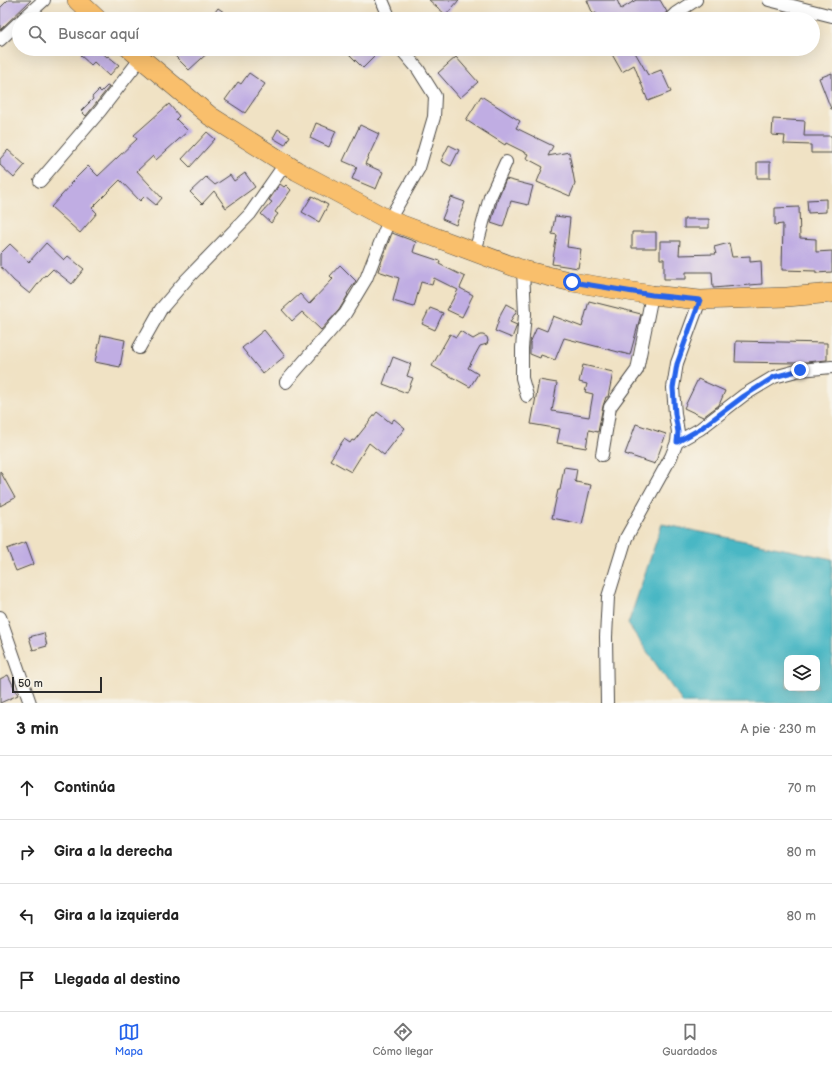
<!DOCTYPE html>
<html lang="es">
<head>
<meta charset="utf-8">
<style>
	:root { --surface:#fff; --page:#f2f2f2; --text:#222; --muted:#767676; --line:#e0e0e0; --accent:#2563eb }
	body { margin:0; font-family:"Balsamiq Sans",sans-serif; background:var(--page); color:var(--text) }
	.controls { position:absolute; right:12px; bottom:12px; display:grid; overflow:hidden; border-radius:8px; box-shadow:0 4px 16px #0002 }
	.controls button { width:36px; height:36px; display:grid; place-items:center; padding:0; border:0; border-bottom:1px solid var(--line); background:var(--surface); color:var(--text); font:20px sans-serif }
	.scale { position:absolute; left:12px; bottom:10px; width:90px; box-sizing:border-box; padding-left:4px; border:2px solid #2b2b2b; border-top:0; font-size:11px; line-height:14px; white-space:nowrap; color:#2b2b2b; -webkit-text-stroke:3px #f7f3e8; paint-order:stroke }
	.stop { position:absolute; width:12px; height:12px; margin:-9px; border:3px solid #2563eb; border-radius:50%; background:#fff }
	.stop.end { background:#2563eb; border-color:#fff; box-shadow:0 1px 4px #0008 }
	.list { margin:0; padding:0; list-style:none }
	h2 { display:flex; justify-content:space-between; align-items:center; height:52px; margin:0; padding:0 16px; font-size:17px }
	h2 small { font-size:13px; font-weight:400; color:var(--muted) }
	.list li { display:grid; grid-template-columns:26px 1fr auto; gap:12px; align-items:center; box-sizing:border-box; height:64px; padding:0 16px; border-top:1px solid var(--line) }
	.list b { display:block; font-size:15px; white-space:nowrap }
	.list em { font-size:13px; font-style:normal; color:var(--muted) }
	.icon { flex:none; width:22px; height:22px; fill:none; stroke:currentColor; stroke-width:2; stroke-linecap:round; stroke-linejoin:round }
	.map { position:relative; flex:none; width:832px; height:703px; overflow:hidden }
	.search { position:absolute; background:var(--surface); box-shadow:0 4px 16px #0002; left:12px; right:12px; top:12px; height:44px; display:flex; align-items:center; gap:10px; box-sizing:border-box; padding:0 14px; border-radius:22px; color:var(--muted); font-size:15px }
	.sheet { height:308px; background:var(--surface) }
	nav { display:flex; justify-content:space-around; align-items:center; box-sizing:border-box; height:56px; border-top:1px solid var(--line); background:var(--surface); font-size:11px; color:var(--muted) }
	nav a { display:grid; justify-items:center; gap:2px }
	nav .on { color:var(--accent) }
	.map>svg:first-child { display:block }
	.water { fill:#49b7c4; stroke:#3a7178; fill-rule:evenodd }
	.building { fill:#c0ade3 }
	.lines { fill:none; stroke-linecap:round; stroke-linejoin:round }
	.minor-casing { stroke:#494642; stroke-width:14 }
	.primary-casing { stroke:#494642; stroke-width:20 }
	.minor { stroke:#fff; stroke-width:12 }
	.primary { stroke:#f9bf6c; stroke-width:19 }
	.route { stroke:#2563eb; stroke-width:5 }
</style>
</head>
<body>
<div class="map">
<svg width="832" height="703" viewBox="0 0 832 703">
	<rect width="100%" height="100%" fill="#f7f3e8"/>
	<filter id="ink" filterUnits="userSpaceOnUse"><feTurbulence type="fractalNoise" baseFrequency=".025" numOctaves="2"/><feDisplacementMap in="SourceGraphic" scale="8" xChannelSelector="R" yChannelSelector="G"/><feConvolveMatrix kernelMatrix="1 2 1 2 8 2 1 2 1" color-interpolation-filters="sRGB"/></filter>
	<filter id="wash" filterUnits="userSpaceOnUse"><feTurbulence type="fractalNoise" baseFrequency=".012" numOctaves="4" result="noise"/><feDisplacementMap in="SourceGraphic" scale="16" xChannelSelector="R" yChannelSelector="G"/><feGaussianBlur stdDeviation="0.9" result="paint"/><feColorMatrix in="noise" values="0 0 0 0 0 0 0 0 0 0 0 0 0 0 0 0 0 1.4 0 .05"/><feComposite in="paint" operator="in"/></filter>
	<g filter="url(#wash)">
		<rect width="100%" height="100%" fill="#f0e2c4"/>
		<path class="water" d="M662,524l170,35v144h-149l-55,-79zM787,658h30v30h-30z"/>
		<g id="blocks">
			<path class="building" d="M8,0h23l-31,30v-22z
				M429,0h30l-13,15z
				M587,0h30l4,9 15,-9h24l7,12 -9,7h-58l-4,-6 -3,1z
				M218,8l16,11h-24z
				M85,49h13l9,8 1,-1 11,9 -10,11 -15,-14 -3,3 -11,-10z
				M182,49h30l-23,21 -14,-14z
				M344,49h38l-19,19z
				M609,49h24l15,26 13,-5 10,22 -23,9 -14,-36 -12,7z
				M456,57l22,25 -18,16 -22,-25z
				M249,73l16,11 -20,29 -20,-13 13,-18 3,2z
				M832,73v36h-1l-12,-31z
				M107,86l2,1 -23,29 -5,-5 12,-12 -1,-2 7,-7 2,2z
				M481,96l39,25 -4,7 37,18 -5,10 21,-4 6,32 -5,12 -33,-14 6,-15 -17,-9 2,-4 -22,-11 -1,2 -39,-25z
				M169,104l10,12 -3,3 12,12 -32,29 -3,-4 -16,15 25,27 -6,7 -11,-9 -5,5 -20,-21 -28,28 5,5 -17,20 -29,-26 20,-22 -1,-1 18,-18 10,10 39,-37 -3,-4z
				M773,119l32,2 -1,15h28v17h-21v-8l-27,-1 1,-8 -13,-1z
				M316,123l20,8 -7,16 -19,-9z
				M360,125l19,9 -14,30 18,8 -7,17 -24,-10 5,-12 -14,-6z
				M278,129l12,7 -5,9 -12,-7z
				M207,132l8,7 -25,28 -8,-8z
				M449,145l10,5 -8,16 -10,-5z
				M8,150l17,15 -11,13 -14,-13v-6z
				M757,162h13v16h-13z
				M245,173l10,14 -29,21 -12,-17 -12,13 -12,-12 16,-15 9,8 15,-10 4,6z
				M506,179l27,7 -5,19 -17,-4 -8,26 -12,-4 7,-25z
				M280,184l4,3 2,-2 5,5 -16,22 3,2 -7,9 -10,-9 11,-12 -3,-2z
				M312,196l16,9 -9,17 -17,-10z
				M451,197l14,5 -9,23 -14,-6z
				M826,199v13l-18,1 -1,-13z
				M799,207l1,31 16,1v13l16,-1v21l-16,1v-2l-34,-1 1,-46 -8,1v-17z
				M555,216l15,2 -3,29 14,2 -3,19 -26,-4 5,-29 -5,-1z
				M684,219h25v9h-25z
				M632,232h24v16h-24z
				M392,233l24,9 -3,10 27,9 -1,3 26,13 -5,11 13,7 -11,22 -15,-7 11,-20 -24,-12 -2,7 -11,-3 -7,25 -21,-6 6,-23 -21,-7z
				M660,241h20l-1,14 37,-1 -2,-7 15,-4 3,14 18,-1v6l11,-1 1,23 -49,4 -1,-16h-26v7h-22v-20h-4z
				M46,243l18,17 4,-4 16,13 -12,15 -19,-15 -7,7 -1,-1 -15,19 -16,-13 -14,-15v-12l10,-10 19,18z
				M340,265l16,16 -9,13 1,1 -9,15 -18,20 -19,-18 -10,9 -10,-11 18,-16 9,10 24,-25 -3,-3z
				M589,301l52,13 -11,41 -66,-17 -9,22 -14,-5 -1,3 -10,-4v-11l7,-16 10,4 6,-15 29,11z
				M506,304l11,6 -7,12 7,3 -5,13 -17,-7 6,-18z
				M430,308l13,5 -8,17 -13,-6z
				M264,330l21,26 -22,18 -21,-26z
				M460,331l13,8 7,-4h3l4,2 1,4 -1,3 -7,2 -12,22 10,6 -8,13 -38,-21 18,-32 6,3z
				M101,335l24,5 -5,27 -25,-5z
				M736,341l91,2v17l-32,3 -60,-1z
				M393,357l18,7 -4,12 6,2 -6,15 -24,-9z
				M583,365l30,7 -5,25h-2l-3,9 -5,26 -9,-2 -3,18 -29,-5 3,-14 -29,-5 8,-44 18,3 -5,28 37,6 4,-23 -8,-2 2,-8 -8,-2z
				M698,379l27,12 -6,14 -16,12 -19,-9z
				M377,412l14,11 3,-4 11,9 -21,27 -15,-12 -18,29 -21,-12 14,-21 6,4 2,-3 2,1z
				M636,424l30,10 -11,30 -30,-10z
				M564,467l13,2 -2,12 1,1 15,3 -9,39 -30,-6 6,-28h2z
				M0,471l15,27 -15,8z
				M26,542l8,22 -18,7 -9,-22z
				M44,633l3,13 -14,4 -4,-13z
				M8,675l10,20 -18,8v-24z"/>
		</g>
	</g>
	<g filter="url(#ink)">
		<use href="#blocks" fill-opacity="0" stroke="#494642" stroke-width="1"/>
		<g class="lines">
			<g class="minor-casing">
				<path id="minor" d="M382,0l8,19
					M769,0l63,16
					M23,19l21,-19
					M670,19l6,-6 20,-13
					M0,40l19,-18
					M40,181l60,-70 41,-53
					M475,252l15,-55 16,-35
					M523,270l2,44 -3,34v30l5,18
					M139,348l22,-39 25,-29 64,-66 35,-50
					M286,382l59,-68 21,-35 23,-59 30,-52 15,-51 1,-21 -17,-27 -17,-20
					M677,442l23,-13 44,-34 30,-18 26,-7 32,-3
					M602,455l8,-48 27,-37 15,-75
					M0,617l30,86
					M607,703l-1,-66 2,-40 18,-59 45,-81 6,-15 1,-10 -3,-18 -2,-26 4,-25 23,-63"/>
			</g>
			<g class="primary-casing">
				<path id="primary" d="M77,0l20,19
					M130,49l80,67 87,55 92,49 134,50 49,12 80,13 48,5 87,-3 45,-4"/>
			</g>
			<use href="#minor" class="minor"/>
			<use href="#primary" class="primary"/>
		</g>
	</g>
	<g class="lines" filter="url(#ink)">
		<path class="route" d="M572,282l80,13 48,5 -23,64 -4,24 2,26 3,18 -1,10 23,-13 44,-33 30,-19 26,-7"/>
	</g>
</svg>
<div class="controls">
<button><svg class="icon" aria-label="layers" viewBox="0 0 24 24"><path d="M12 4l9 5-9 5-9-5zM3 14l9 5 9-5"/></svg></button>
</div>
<div class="scale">50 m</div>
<div class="stop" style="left:572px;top:282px"></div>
<div class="stop end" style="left:800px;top:370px"></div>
<div class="search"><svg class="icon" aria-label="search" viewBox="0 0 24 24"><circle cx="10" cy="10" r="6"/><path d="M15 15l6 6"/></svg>Buscar aquí</div>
</div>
<section class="sheet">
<h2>3 min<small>A pie · 230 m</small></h2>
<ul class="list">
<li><svg class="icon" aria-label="ahead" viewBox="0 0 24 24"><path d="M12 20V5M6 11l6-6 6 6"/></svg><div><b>Continúa</b></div><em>70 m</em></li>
<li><svg class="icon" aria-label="right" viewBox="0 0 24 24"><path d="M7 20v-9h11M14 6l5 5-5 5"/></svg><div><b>Gira a la derecha</b></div><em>80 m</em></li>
<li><svg class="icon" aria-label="left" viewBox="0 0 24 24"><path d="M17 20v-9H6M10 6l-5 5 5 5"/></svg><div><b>Gira a la izquierda</b></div><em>80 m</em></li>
<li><svg class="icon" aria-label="arrive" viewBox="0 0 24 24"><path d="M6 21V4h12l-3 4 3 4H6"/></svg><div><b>Llegada al destino</b></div></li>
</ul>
</section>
<nav>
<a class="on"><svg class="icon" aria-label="map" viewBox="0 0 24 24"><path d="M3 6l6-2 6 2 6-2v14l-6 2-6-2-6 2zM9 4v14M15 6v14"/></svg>Mapa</a>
<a><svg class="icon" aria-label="directions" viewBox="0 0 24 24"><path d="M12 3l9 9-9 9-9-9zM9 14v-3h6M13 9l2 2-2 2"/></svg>Cómo llegar</a>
<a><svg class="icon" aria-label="saved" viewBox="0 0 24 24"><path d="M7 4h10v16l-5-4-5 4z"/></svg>Guardados</a>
</nav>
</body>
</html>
